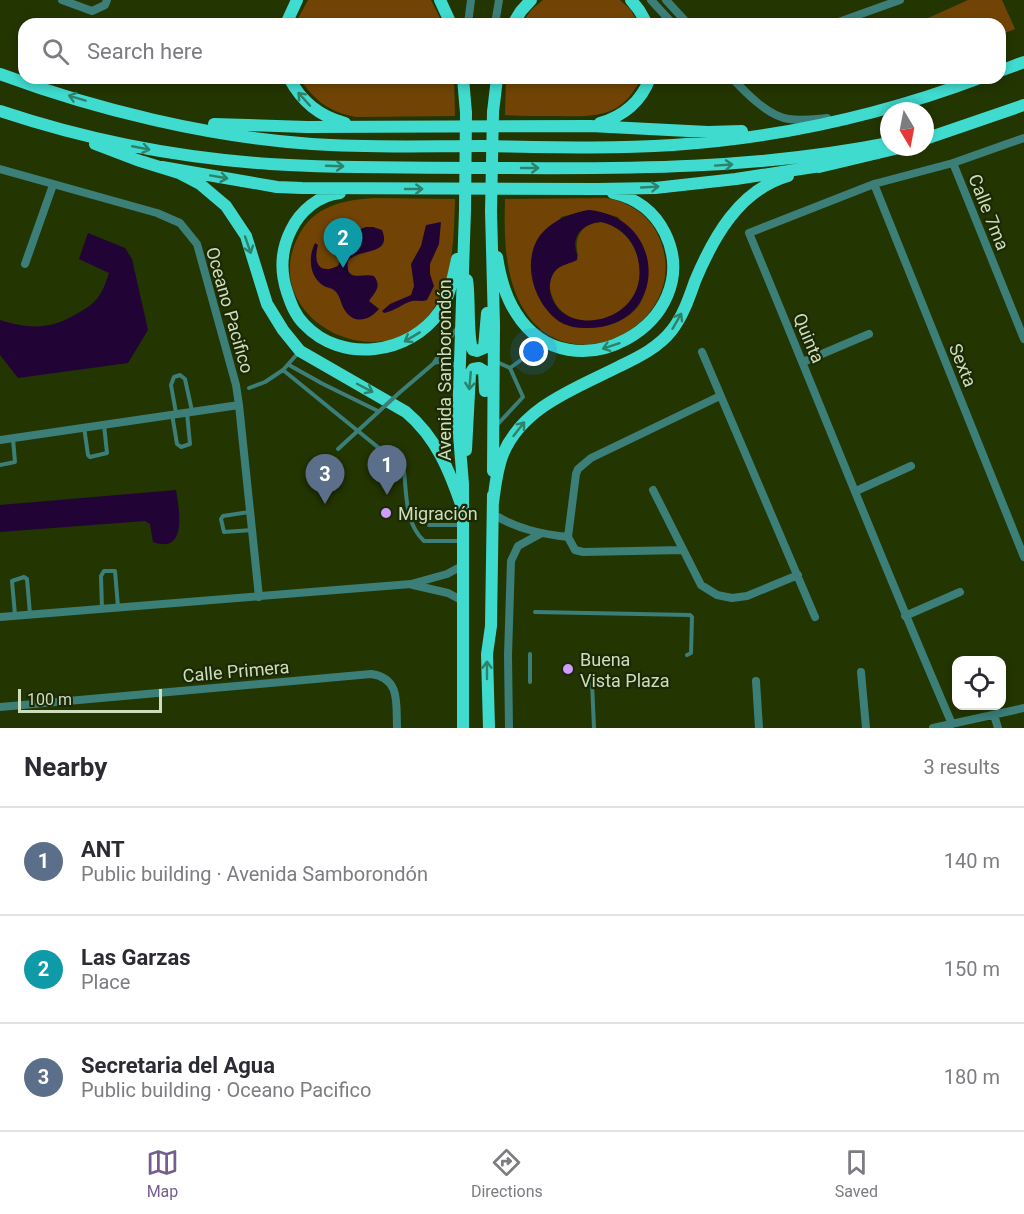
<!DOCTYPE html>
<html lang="en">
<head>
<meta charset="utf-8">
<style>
	:root { --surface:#fff; --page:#f2f2f3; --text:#2b2b33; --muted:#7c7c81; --line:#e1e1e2; --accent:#755e8f }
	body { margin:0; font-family:Roboto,sans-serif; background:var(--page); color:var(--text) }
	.controls { position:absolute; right:18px; bottom:18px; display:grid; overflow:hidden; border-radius:12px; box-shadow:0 3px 9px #0003 }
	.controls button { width:54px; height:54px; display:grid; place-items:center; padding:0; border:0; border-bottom:2px solid var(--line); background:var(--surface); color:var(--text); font:30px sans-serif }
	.compass { position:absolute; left:880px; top:102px; width:54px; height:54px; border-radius:50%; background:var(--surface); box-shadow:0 3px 9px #0003; rotate:170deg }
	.scale { position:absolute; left:18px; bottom:15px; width:144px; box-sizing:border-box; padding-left:6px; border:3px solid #ceddbb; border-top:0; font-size:16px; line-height:21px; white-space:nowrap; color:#ceddbb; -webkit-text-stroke:4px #1c2906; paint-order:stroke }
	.you { position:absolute; left:534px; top:352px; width:21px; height:21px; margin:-15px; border:4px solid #fff; border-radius:50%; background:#1a73e8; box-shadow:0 0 0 9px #1a73e833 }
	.badge { display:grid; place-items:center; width:39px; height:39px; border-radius:50%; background:var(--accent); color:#fff; font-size:20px; font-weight:700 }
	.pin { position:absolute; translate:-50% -50px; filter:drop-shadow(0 2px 3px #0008) }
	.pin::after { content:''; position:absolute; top:32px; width:21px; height:18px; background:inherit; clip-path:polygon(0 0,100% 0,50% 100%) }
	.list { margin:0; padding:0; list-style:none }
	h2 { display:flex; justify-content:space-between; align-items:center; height:78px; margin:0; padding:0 24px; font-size:26px }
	h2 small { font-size:20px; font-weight:400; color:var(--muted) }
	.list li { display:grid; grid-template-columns:39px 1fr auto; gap:18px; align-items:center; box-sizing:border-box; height:108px; padding:0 24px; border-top:2px solid var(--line) }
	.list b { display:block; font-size:22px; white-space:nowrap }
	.list p { margin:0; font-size:20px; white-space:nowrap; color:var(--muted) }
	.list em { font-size:20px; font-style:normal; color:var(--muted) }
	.icon { flex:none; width:33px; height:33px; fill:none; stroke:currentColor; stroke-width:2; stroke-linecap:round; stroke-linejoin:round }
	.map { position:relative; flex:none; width:1024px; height:728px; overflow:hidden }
	.search { position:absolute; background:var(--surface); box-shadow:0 3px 9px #0003; left:18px; right:18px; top:18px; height:66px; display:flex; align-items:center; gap:15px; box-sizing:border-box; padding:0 21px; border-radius:18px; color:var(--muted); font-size:22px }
	.sheet { height:402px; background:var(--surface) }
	nav { display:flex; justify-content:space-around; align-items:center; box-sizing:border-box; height:84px; border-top:2px solid var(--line); background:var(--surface); font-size:16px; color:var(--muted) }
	nav a { display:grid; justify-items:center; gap:3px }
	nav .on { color:var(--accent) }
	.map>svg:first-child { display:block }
	.green { fill:#714405; fill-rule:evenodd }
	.water { fill:#210435; fill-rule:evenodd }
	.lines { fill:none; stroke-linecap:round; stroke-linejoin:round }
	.service { stroke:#3c7e78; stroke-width:4 }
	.minor { stroke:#3c7e78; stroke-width:8 }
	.trunk { stroke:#40dbcf; stroke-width:12 }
	.service-bridge { stroke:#3c7e78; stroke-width:4 }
	.trunk-bridge { stroke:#40dbcf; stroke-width:12 }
	.oneway { stroke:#2e826a }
	.poi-dot { fill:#cf9dff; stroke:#1c2906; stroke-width:2 }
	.labels { text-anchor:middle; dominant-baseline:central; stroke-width:4.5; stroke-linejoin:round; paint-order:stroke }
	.street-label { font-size:18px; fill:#ceddbb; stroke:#1c2906 }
	.poi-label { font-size:18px; fill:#ceddbb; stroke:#1c2906; text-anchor:start }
</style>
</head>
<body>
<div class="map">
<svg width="1024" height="728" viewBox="0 0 1024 728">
	<rect width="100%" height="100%" fill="#233500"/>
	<path class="green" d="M308,0h123l12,24h-148z
		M543,0h77l10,9 9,15h-118l11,-15z
		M968,0h34l13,29 -15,6v-11h-72l-2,-5z
		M299,78h155l1,38 -99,1c-27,-5 -42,-17 -57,-39z
		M506,78h135c-18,38 -42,39 -81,38 -18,0 -37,0 -55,-1z
		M374,198l81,1c-1,34 -1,70 -17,102 -45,87 -183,21 -140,-64 15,-31 45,-37 76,-39z
		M607,198c25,5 45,19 54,44 29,80 -86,143 -135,71 -22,-33 -22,-76 -21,-114zM589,210l29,7 30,47c-2,10 -2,23 -5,33 -9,27 -48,33 -71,30l-38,-41 27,-69z
		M601,222c17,4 31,16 36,33 19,62 -68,90 -85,41 -3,-7 -3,-15 1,-22 5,-10 18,-9 25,-18 -5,-20 4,-32 23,-34z"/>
	<path class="water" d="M589,210c81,8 79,120 -3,118 -17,0 -29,-5 -39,-18 -13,-16 -20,-40 -14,-60 7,-25 33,-36 56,-40zM601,222c19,4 33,18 37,37 15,65 -79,83 -88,32 -1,-7 1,-16 6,-21 6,-6 14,-6 21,-10 1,-6 -2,-10 -2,-16 1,-15 14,-21 26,-22z
		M441,222l-2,22 -9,20v10l4,12 -7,14c-6,2 -9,0 -15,1 -10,3 -17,10 -28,12l-2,-2 8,-7 21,-9 3,-9 -3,-22 10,-18 5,-21z
		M366,227h7l9,3c11,27 -25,18 -34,31 -3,22 14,12 26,15 8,11 1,16 -5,25l10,8c-10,12 -26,16 -35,0 -3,-5 -4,-13 -8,-17 -3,-4 -8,-4 -12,-6 -15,-9 -16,-29 -9,-43l3,2c-5,18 1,30 20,21 9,-21 1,-29 28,-39z
		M88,233l37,15 7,11 16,71 -20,33 -110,15 -18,-23v-35c29,9 51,10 78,-7 10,-5 19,-12 24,-22 3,-6 5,-12 7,-18l-30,-14z
		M176,490c3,18 12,65 -23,52l-3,-18 -5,-3 -145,11v-27z"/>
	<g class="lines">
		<path class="service" d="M497,362l13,6
			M434,363l11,-3 11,6
			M289,365l34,19 55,27
			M283,370l118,96 3,6c3,25 1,51 20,69h37
			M249,388l16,-6 18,-12 16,-18
			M399,393l34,-29 24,-36
			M176,413l-5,-28 3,-8 6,-2 5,4 7,32
			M172,414l5,30 4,3 9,-3 -3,-31
			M496,426l27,-29 -13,-29 33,-24
			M84,427l4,28 2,2 17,-4 -3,-28
			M0,465l15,-3 -2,-23
			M249,512l-26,4 -2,3 3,13 28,-2
			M429,525h33
			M102,609l-1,-33 3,-5h11l3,36
			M535,612l155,3 2,2 -1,36 -4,2
			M15,615l-3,-34 12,-4 3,2 3,35
			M530,682v-28
			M592,682l2,46"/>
		<path class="minor" d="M62,0l30,11 13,-6 2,-5
			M651,0l22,24
			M666,0l22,24
			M468,24l3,-24
			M495,24l4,-24
			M833,24l67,-24
			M732,78c14,15 36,38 57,41 13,2 26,0 38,-1
			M953,163l71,176
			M0,169l157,44 23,10 17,21 39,141 3,20 20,192
			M874,184l150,373
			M25,264l28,-79
			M702,352l113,265
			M803,362l66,-28
			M0,440l239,-35
			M653,490l48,95 16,10 15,3 15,-2 51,-21
			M856,491l55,-25
			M493,514c24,15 48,20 75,23
			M683,550l-100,2 -8,-2 -7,-13 8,-63 2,-5 13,-11 129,-62
			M413,585l35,8 15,8
			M905,616l55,-24
			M0,617l411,-33 36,-10 15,-8
			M861,672l5,56
			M756,681l3,47
			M0,707l371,-33c30,4 25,30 26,54
			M994,715l4,13
			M952,724c-70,-162 -135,-328 -203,-491l125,-49 79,-21 71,-25
			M509,728l-1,-73 3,-94 7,-15 22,-12
			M933,728l91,-20"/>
		<path class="trunk" d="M440,0l11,24
			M631,0l8,10 8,14
			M286,24l11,-24
			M513,24l8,-13 10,-11
			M1000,71l24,-9
			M0,74c97,36 209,63 312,70 57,4 114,2 170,2 64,1 127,3 191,-1 105,-7 209,-30 307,-67
			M289,78c13,24 30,38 56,45
			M463,78l3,35
			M0,111c87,29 179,47 270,53 76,5 151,3 227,4 132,1 262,1 392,-25
			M493,112l4,-34
			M600,123c24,-7 41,-21 50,-45
			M214,124l93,3 283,-1 118,6 34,-1
			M925,139l99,-34
			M95,144l42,16 42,13 21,11 26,22 20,30 21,68 16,26 17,21 106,61c31,26 44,60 57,98
			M162,167l115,20 25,1 295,1 58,-1 81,-9 91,-14
			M819,167l84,-20
			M340,193c-21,2 -40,18 -49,37 -10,20 -11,41 -4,62 4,12 8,23 17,32 37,40 106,31 136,-13 10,-15 13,-34 17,-52
			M491,211l3,114 -1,146
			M497,257c3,20 8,39 19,56 54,87 192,9 149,-80 -11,-22 -29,-35 -52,-40
			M467,280c3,15 0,62 6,70l4,1 7,-3 3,-35
			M466,450l4,-76 3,-5 6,-1 5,3 1,20
			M493,503c2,-17 4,-34 10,-49 20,-48 74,-66 117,-88 19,-9 39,-19 52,-36 11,-14 17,-32 23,-49 18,-43 44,-91 93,-105
			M463,728v-244l-5,-61 7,-213
			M489,728l-2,-74 4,-28 2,-131"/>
		<path class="service-bridge" d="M338,449l61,-56"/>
		<path class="trunk-bridge" d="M465,210l1,-97
			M491,211l2,-99"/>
	</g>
	<defs><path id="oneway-shaft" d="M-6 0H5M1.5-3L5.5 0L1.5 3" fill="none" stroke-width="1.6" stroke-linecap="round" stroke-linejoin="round" transform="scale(1.5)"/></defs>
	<g class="oneway">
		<use href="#oneway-shaft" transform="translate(77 98) rotate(-163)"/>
		<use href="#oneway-shaft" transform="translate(304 99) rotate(-132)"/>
		<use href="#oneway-shaft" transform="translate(141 148) rotate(11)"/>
		<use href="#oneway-shaft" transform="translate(724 165) rotate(-4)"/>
		<use href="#oneway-shaft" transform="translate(335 166) rotate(2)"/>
		<use href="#oneway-shaft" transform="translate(530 168)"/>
		<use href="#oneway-shaft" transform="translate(219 177) rotate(10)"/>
		<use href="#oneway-shaft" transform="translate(650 187) rotate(-3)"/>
		<use href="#oneway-shaft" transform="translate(414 189)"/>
		<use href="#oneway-shaft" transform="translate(248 245) rotate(71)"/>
		<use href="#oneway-shaft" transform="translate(677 321) rotate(-60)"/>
		<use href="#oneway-shaft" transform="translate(412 337) rotate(149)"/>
		<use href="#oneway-shaft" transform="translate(611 346) rotate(162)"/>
		<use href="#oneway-shaft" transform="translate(470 381) rotate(95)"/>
		<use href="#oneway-shaft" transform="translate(365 388) rotate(28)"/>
		<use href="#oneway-shaft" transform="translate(519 429) rotate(-52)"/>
		<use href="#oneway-shaft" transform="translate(487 670) rotate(-90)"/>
	</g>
	<g class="poi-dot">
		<circle cx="386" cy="513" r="6"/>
		<circle cx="568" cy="669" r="6"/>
	</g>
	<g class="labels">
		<g class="street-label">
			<text transform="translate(989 212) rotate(68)">Calle 7ma</text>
			<text transform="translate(230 310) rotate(74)">Oceano Pacifico</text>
			<text transform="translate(809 338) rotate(67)">Quinta</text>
			<text transform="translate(963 365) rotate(68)">Sexta</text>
			<text transform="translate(444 370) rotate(-90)">Avenida Samborondón</text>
			<text transform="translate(236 671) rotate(-5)">Calle Primera</text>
		</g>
		<g class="poi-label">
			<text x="398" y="513">Migración</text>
			<text x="580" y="659">Buena<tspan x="580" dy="21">Vista Plaza</tspan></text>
		</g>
	</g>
</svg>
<div class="controls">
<button><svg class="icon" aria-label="locate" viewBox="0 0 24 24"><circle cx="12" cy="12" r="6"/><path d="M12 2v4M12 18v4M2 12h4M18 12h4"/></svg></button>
</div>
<svg class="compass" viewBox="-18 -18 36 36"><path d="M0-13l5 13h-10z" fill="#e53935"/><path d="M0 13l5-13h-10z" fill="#7c7c81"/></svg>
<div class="scale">100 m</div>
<div class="you"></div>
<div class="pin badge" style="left:387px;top:495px;background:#5c6f8a">1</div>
<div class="pin badge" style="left:343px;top:268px;background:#0f9aa8">2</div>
<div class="pin badge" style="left:325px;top:504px;background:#5c6f8a">3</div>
<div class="search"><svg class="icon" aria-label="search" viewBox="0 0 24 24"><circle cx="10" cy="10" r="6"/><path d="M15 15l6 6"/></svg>Search here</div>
</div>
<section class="sheet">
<h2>Nearby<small>3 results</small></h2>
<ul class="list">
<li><span class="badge" style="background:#5c6f8a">1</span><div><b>ANT</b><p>Public building · Avenida Samborondón</p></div><em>140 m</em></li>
<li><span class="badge" style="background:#0f9aa8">2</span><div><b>Las Garzas</b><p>Place</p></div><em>150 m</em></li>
<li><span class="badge" style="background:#5c6f8a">3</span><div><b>Secretaria del Agua</b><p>Public building · Oceano Pacifico</p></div><em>180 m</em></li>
</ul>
</section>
<nav>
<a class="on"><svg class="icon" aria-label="map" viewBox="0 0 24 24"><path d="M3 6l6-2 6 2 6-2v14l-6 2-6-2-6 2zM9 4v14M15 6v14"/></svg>Map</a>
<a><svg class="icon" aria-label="directions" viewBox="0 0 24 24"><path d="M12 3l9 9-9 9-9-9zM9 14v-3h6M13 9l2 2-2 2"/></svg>Directions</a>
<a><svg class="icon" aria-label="saved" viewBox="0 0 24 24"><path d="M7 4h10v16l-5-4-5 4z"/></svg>Saved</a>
</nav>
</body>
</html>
